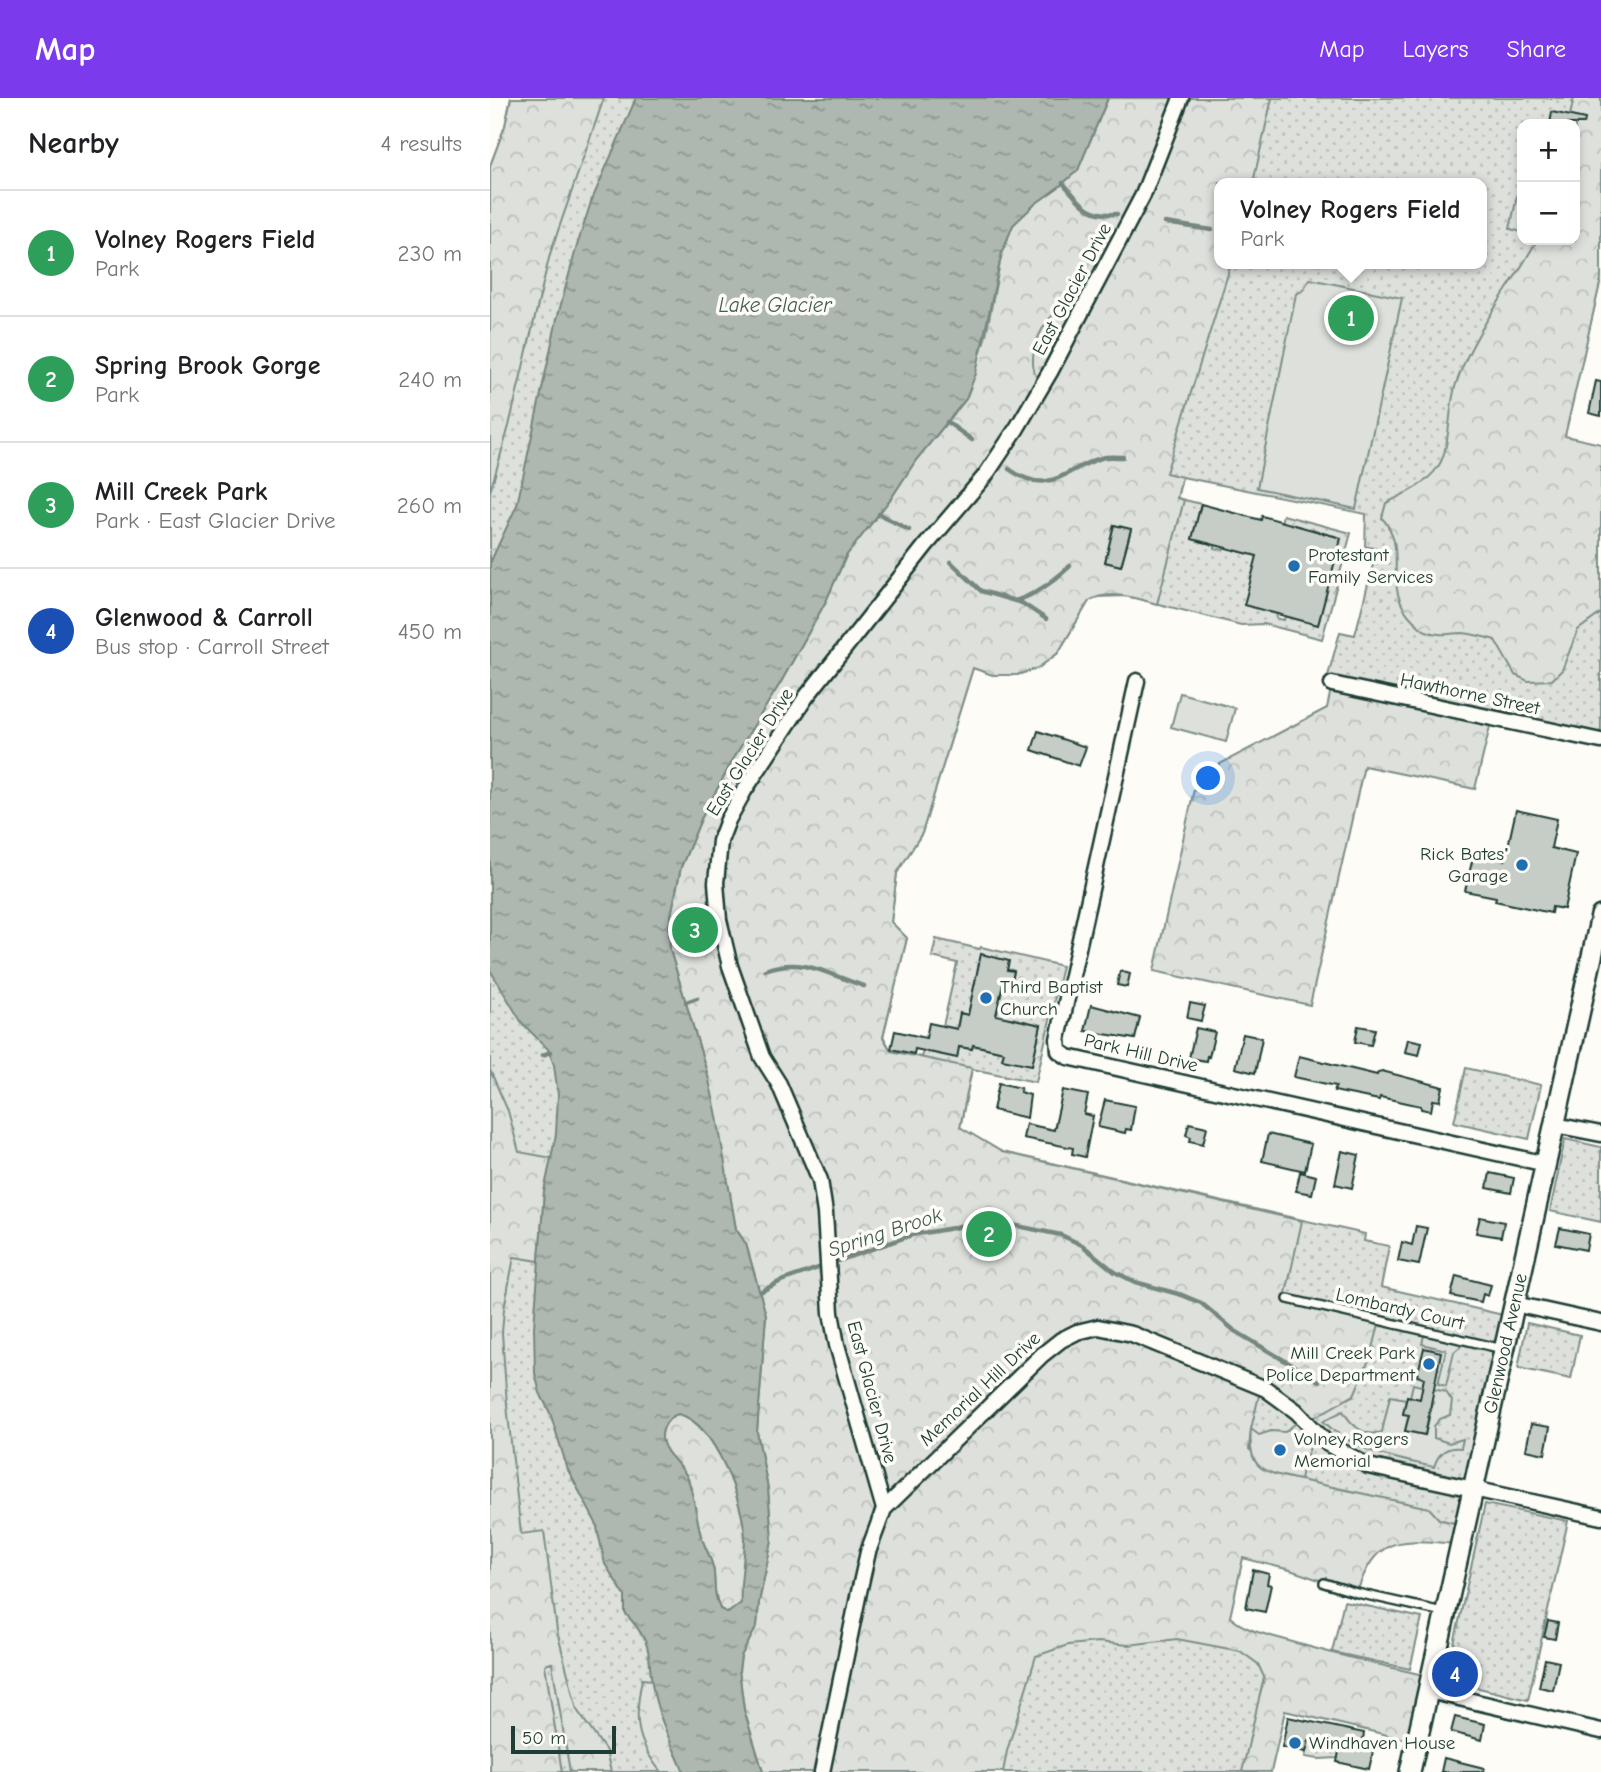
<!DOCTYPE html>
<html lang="en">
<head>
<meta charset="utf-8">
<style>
	:root { --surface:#fff; --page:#f2f2f2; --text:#202124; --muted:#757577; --line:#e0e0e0; --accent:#7c3aed }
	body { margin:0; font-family:"Comic Neue",sans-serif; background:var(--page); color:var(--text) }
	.controls { position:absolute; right:21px; top:21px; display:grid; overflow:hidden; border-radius:14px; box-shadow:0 4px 10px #0003 }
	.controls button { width:63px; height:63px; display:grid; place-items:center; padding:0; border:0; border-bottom:2px solid var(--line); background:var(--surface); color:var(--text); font:35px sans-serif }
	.scale { position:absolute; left:21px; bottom:18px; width:105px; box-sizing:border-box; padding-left:7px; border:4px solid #1f3d34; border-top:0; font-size:19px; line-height:24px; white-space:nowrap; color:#1f3d34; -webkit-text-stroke:5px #fdfcf7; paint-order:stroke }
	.you { position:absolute; left:719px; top:681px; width:24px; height:24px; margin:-18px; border:5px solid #fff; border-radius:50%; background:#1a73e8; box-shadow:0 0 0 10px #1a73e833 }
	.badge { display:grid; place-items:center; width:46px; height:46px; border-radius:50%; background:var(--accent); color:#fff; font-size:23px; font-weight:700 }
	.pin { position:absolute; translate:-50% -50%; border:4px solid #fff; box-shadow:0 2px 7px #0006 }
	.popup { position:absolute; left:724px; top:80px; width:273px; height:91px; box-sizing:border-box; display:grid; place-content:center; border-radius:14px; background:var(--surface); filter:drop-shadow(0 2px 5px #0005); font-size:23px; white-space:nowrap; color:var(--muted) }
	.popup b { font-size:26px; color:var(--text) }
	.popup::after { content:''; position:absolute; left:50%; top:100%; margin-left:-14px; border:14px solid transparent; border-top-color:var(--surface) }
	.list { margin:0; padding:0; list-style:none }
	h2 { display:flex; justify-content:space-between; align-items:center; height:91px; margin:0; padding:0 28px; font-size:30px }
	h2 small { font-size:23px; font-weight:400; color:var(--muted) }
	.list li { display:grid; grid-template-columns:46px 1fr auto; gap:21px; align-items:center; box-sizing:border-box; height:126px; padding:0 28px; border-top:2px solid var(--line) }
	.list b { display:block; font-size:26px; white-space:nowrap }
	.list p { margin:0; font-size:23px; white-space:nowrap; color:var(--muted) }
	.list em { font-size:23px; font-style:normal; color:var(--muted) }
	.map { position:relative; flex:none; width:1111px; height:1674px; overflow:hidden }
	header { display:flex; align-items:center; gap:42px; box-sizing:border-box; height:98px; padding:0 35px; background:var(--accent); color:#fff }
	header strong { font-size:33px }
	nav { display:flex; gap:38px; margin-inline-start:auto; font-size:24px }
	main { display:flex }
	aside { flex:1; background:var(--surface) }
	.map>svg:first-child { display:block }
	.grass { fill:url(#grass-dots); stroke:#7e8e88; stroke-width:2; fill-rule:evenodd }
	.forest { fill:url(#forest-crowns); stroke:#7e8e88; stroke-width:2; fill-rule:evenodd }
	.garden { fill:#dde0db; stroke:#7e8e88; stroke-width:2 }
	.water { fill:url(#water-ripples); stroke:#75877f; stroke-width:2; fill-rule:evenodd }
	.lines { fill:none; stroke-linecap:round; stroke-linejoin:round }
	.stream { stroke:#75877f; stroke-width:4.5 }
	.building { fill:#c6cdc7; stroke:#1f3d34; stroke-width:2 }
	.service-casing { stroke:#1f3d34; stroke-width:12 }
	.minor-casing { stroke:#1f3d34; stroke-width:19 }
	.secondary-casing { stroke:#1f3d34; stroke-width:24 }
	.service { stroke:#fdfcf7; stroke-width:7 }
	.minor { stroke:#fdfcf7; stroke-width:14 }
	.secondary { stroke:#fdfcf7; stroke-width:19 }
	.poi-dot { fill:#1f6fb2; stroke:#fdfcf7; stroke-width:2.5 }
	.labels { text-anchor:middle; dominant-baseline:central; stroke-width:7; stroke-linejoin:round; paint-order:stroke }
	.street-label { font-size:19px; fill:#1f3d34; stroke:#fdfcf7 }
	.poi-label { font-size:19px; fill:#1f3d34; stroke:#fdfcf7; text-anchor:start }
	.water-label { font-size:21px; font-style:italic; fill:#435c53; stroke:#fdfcf7 }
</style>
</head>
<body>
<header>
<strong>Map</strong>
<nav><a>Map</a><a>Layers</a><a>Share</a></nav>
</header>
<main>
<aside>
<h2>Nearby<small>4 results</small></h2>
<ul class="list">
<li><span class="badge" style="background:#2e9e5b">1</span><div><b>Volney Rogers Field</b><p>Park</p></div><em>230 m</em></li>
<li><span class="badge" style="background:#2e9e5b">2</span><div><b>Spring Brook Gorge</b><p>Park</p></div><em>240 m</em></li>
<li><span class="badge" style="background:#2e9e5b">3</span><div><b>Mill Creek Park</b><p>Park · East Glacier Drive</p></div><em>260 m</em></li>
<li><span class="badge" style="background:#1a4fb4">4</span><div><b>Glenwood &amp; Carroll</b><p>Bus stop · Carroll Street</p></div><em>450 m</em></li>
</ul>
</aside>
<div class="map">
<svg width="1111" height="1674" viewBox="0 0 1111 1674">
	<defs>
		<pattern id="grass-dots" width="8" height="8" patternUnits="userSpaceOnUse" patternTransform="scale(1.75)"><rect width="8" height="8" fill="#dde0db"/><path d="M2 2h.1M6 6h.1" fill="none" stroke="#bdc1bd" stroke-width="1.8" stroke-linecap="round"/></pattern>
		<pattern id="forest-crowns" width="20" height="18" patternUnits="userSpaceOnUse" patternTransform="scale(1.75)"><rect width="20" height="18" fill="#dde0db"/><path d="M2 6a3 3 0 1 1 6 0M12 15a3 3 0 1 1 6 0" fill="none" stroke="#bdc1bd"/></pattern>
		<pattern id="water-ripples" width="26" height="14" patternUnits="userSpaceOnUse" patternTransform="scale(1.75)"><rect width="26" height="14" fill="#aeb8b1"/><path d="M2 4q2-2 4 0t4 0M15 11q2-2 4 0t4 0" fill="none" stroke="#8d9791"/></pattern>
	</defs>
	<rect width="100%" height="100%" fill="#fdfcf7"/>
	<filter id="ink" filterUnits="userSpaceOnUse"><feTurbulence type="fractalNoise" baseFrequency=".0143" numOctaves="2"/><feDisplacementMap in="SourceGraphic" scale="14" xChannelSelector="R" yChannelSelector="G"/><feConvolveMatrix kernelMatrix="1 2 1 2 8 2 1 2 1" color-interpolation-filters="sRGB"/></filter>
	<g filter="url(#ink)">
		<path class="grass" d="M21,0h1090v181l-41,176 41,9v277l-275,-58 14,-51 15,3 22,-86 -12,-3 1,-32 -184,-37 -5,21 24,6 -9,35 23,6v3l8,2 1,-3 33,9 20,58 -1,4 8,2 1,-4 33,8 23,-86 -60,-16 2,-7 68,18 -29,106 -58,-15 -23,1 -114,-29 -32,1 -6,4 -31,52 -20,15 -21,7h-24l-20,-7 -51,165 -25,40 -6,49 16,16 -24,98 8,15 30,6 2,-6 34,6 2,-10 13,2 1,-4 31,7 -2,6 30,6 9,-39 -29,-7 -24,-1 9,-5 6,-28 8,1 3,-13 -7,-2 1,-9 -27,-6 -13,60 -8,-2 -3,16 -14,-3 14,-63 -25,-6 4,-18 44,10 1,-2 81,19 -26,116 -64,-13 -12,59 42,24 363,82 -1,7 25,5 -8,41 131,30 -49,217 -224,-49 -33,140 81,18 -27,129h-770v-1606l15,-40zM1032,26h53v116h-53zM730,85h262v81h-262z
			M976,970l75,17 -12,54 -75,-17z
			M1075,1041l36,8v75l-51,-11z
			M1037,1225l53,12 -9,44 -53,-11z
			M995,1406l83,17 -40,179 -82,-20z
			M854,1503l78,17 -12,51 -78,-17z
			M820,1634l32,7 -4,19 -19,1 -14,-2z"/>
		<path class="forest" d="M21,0h93l-54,156 -41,172 -19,66v-326l15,-40z
			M618,0h164l-19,85h-33v81h11l-65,209 16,4 -5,21 7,2 -27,104c-20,-6 -49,-15 -68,-3l-31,52 -20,15 -21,7h-24l-20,-7 -51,165 -25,40 -6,49 16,16 -24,99 8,14 81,17 -12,59 42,25 300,69 -17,77 95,22 -8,33 -18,42 -48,27 -45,-35 -10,42 -2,20 33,27 147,32 10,11 26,7 -4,18c-56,-3 -84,-14 -104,49l-67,-23 -47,-12 -13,59c15,14 39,18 59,24 47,14 95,25 143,36l-15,65 -132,-31 -14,61h-29l22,-95 -6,-13 -18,-13 -63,-12 -49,6 -30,-3 -30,3 -32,11 -29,95 -4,21h-240l-19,-62 -5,-40 2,-14 16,-30 2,-24 13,-62 -4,-51 -11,-57 9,-117 -20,-71 -10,-15 -28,-153 -38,-126 -1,-25 12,-58 20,-48 35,-65 45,-72 45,-81 20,-45 46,-59 24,-37 50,-61 20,-64 16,-83 11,-27 22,-21 25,-18 18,-16zM592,201l-45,80c-15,-29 14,-77 45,-80zM624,427l17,5 -10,36 -16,-4z
			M1084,0h27v181l-36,157 36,8v169l-23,17 -16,40 -10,10 -24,1 -13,-6 -20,-35c-11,-3 -21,-6 -32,-7 -15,0 -20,4 -37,-2 -5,-2 -8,-6 -12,-10 -35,-33 -3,-71 -32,-103l4,-15c20,-10 38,-17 52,-36 13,-19 10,-61 18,-83 17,-52 55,-96 81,-144h38v-116h-7z
			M842,586l160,34 -17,71 -111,-23 -54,239 -156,-34 43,-195 130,-68z
			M0,972l18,41 11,41 33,6 -8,34 -5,69 -25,-4 -10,52 -2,24 5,72 14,129 23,-3 13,100 20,79 29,41 5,21h-41l-18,-109 -7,2 17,107h-72z
			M188,1316c37,7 66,91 67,124 0,22 -5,44 -4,66l-13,9 -8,-4c-6,-13 -5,-23 -6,-36 -1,-14 -11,-27 -14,-41 -4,-18 -6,-35 -12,-53 -5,-14 -24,-24 -26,-40 -1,-11 6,-22 16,-25z
			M152,1581l10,1 10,40 22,52h-23c-26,-32 -27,-54 -19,-93z"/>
		<path class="garden" d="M1030,84h2v50l-12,-3z
			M820,181l92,19 -46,211 -99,-21 39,-194 6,-3z
			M690,595l55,15 -9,34 -55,-15z
			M935,1233l38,8 -2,7 -7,6 -8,34 -8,-2 8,-34 -24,-6z
			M923,1286l33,8 6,9 -2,14 -10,4 -6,7v12l15,5 14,-4 -2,9c-15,-2 -23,5 -27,19 -40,-9 -80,-15 -111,-46l20,-10c8,14 22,27 39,21l8,-36 16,3 -3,15 6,1 -4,16 20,4 8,-33 -23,-5z
			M806,1325l17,18 -10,23 -3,16c-36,-8 -53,-9 -49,-51l8,6 12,-4 14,1z"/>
		<path class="water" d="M146,0h472l-30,72 -18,16 -25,18 -22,21 -11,27 -26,121 -10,26 -50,61 -24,37 -46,59 -20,45 -45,81 -45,72 -35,65 -20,48 -12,58 1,25 38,126 8,35 20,118 10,15 20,71 -9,117 11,57 4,51 -13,62 -2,24 -16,30 -2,14 5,40 19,62h-79c-11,-25 -24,-51 -30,-78 -9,-40 4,-45 -29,-81v-17l-20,-32 -9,-41 -28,-53 -18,-57 -10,-20 -5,-20 -1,-46 10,-135 12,-58 2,-39 -4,-30 -6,-16 -26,-26 -32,-53v-407l27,-58 40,-186 19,-70 15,-47zM188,1316c37,7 66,91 67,124 0,22 -6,44 -4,65l-13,10 -8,-4c-6,-13 -5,-23 -6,-36 -1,-14 -11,-27 -14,-41 -4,-18 -6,-35 -12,-53 -5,-14 -24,-24 -26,-40 -1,-11 6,-22 16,-25z"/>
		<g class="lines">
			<path class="stream" d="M573,85c19,21 24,33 54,31
				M675,125l47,7
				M457,324l25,18
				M519,371c41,29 55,0 92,-11 7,-2 15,-1 22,-1
				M389,416l30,16
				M461,464l30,29 41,12 24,16
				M525,503c20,-6 39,-20 55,-35
				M275,872c39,-14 63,5 99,16
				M196,904l11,-4
				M53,957l7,-3
				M270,1194l21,-11 131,-46 41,-7 24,-7 21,1 63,13 21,10 33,27 20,10 47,13 19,8 34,28 84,50"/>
		</g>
		<path class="building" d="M1062,14l33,7 -1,5h-34z
			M1106,283l5,1v34l-12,-3z
			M711,406l60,16 1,-4 79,22 -23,87 -74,-20 13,-49 -65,-17z
			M624,427l17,4 -10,37 -16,-4z
			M548,633l48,16 -7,19 -47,-16z
			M1026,712l41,9 -6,29 25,6 -12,55 -12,-2 -1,6 -56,-12 1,-4 -31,-6 9,-38 31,7z
			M491,856l28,7 -2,9 7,1 -3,14 -8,-1 -7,31 45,10 -9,40 -30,-6 2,-7 -31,-7 -1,4 -13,-2 -2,11 -42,-9 -1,5 -23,-5 4,-18 31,7 3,-15 28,6 3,-16 8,2z
			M630,873l10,3 -3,13 -10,-2z
			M700,905l15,3 -4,15 -14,-3z
			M601,907l49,13 -5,21 -50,-8z
			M868,928l17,3 -4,16 -16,-3z
			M706,930l19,4 -6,25 -2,-1 -1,5 -17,-3z
			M753,936l19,4 -7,35 -20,-5z
			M918,941l14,3 -3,13 -14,-3z
			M809,958l78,19 1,-3 4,-1 61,16 -3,14 -7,-1 -2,11 -10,-2v-3l-41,-9 -1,3 -45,-9 2,-5 -42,-9z
			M509,985l22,5 -1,4 10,3 -3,23 -34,-8z
			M573,992l25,5 -4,19 9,2 -8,41 -13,-3 1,-6 -50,-10 3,-14 28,6z
			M615,1002l30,6 -4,24 -5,-1 -1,4 -27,-6z
			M699,1025l18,4 -4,17 -13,-3 1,-4 -5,-2z
			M778,1036l43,10 -6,27 -43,-10z
			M852,1053l17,4 -7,33 -17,-4z
			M810,1074l16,4 -4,18 -16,-3z
			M1000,1075l24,5 -3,15 -24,-5z
			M990,1119l24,5 -3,15 -25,-4z
			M926,1128l11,2 -8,37 -21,-4 4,-19 10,3z
			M1070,1130l29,6 -3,16 -30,-6z
			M966,1178l35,9 -3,11 -5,-2 -2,8 -30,-6z
			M934,1250l17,4 -16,83 -20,-4 4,-16 -6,-1 4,-18 13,3 4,-21 -7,-2z
			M1041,1326l19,3 -5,27 -19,-4z
			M763,1472l16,4 -2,10 4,1 -6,27 -19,-4z
			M1058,1523l10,2 -3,16 -11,-2z
			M1055,1561l14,3 -6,28 -14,-3z
			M798,1619l76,16 -2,12 12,2 -5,22 -32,-7 3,-15 -31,-7 -3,12 -24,-5z
			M965,1619l30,7 -3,16 -31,-8z
			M954,1660l40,10 -1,4h-42z"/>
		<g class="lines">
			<g class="service-casing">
				<path id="service" d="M798,1201l215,50
					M834,1485l33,10 86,19"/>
			</g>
			<g class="minor-casing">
				<path id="minor" d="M647,583l-79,358 1,12 9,6 478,107
					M842,586l269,57
					M1065,1027l46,9
					M1025,1206l86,19
					M394,1411l-47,-164 -6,-32 -6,-100 -5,-33 -41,-96 -17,-27 -32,-91 -11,-46 -3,-37 4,-42 8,-21 16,-29 62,-94 120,-152 59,-69 32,-48 33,-56 93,-177 38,-97
					M939,1593l172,40
					M332,1674l37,-180 9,-40 16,-43 158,-154 19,-15 16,-8 21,-5 34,7 134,55 30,22 32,33 40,22 233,51"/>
			</g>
			<g class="secondary-casing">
				<g id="secondary">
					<path id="s1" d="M920,1674l191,-856"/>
				</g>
			</g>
			<use href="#service" class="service"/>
			<use href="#minor" class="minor"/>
			<use href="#secondary" class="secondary"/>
		</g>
	</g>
	<g class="poi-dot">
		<circle cx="804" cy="468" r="7"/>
		<circle cx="1032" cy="767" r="7"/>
		<circle cx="496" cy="900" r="7"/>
		<circle cx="939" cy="1266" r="7"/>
		<circle cx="790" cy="1352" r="7"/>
		<circle cx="805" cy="1645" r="7"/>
	</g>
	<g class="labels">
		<g class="street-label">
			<text transform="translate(582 191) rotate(-62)">East Glacier Drive</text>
			<text transform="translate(980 596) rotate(12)">Hawthorne Street</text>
			<text transform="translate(260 654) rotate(-58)">East Glacier Drive</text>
			<text transform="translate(651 955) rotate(13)">Park Hill Drive</text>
			<text transform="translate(910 1211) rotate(13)">Lombardy Court</text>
			<text stroke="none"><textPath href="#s1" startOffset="439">Glenwood Avenue</textPath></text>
			<text transform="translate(490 1291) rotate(-43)">Memorial Hill Drive</text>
			<text transform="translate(382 1294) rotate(75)">East Glacier Drive</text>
		</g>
		<g class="poi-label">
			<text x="818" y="457">Protestant<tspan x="818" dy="22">Family Services</tspan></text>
			<text x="1018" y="756" text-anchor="end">Rick Bates'<tspan x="1018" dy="22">Garage</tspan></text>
			<text x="510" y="889">Third Baptist<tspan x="510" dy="22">Church</tspan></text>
			<text x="925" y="1255" text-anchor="end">Mill Creek Park<tspan x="925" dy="22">Police Department</tspan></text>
			<text x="804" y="1341">Volney Rogers<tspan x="804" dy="22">Memorial</tspan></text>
			<text x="819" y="1645">Windhaven House</text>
		</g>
		<g class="water-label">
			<text x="285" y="207">Lake Glacier</text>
			<text transform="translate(395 1134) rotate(-18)">Spring Brook</text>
		</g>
	</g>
</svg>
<div class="controls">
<button>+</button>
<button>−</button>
</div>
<div class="scale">50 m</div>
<div class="you"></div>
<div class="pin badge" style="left:861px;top:220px;background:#2e9e5b">1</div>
<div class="popup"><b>Volney Rogers Field</b>Park</div>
<div class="pin badge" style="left:499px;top:1136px;background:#2e9e5b">2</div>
<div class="pin badge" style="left:205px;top:832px;background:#2e9e5b">3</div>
<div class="pin badge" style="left:965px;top:1576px;background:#1a4fb4">4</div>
</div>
</main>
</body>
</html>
